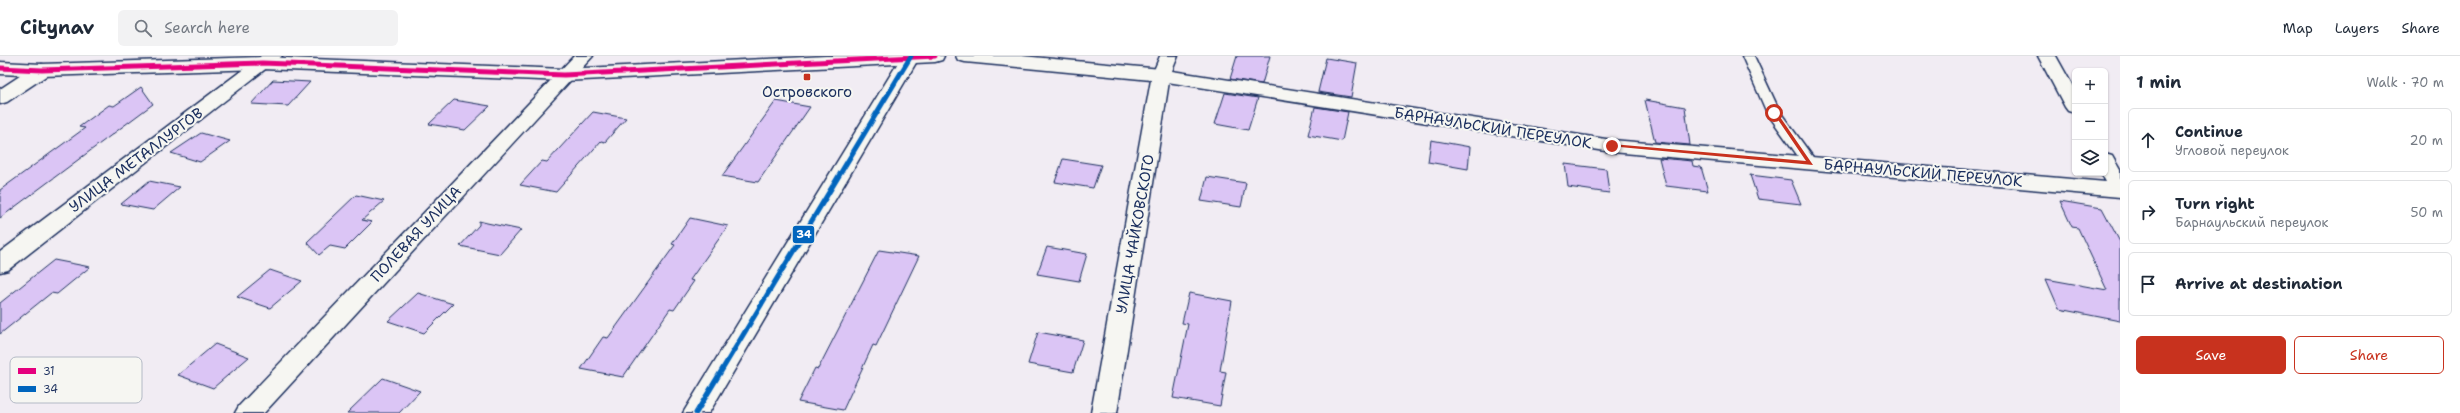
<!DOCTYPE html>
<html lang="en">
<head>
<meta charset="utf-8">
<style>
	:root { --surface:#fff; --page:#f2f2f3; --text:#1f2937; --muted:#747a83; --line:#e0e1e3; --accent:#c8321e }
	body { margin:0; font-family:"Shantell Sans",sans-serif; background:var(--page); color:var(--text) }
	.controls { position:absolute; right:12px; top:12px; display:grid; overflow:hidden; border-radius:6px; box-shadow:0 1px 3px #0004 }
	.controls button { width:36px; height:36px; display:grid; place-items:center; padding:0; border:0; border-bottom:1px solid var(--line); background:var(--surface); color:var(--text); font:20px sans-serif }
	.stop { position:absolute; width:12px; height:12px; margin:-9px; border:3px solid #c8321e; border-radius:50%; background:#fff }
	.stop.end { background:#c8321e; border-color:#fff; box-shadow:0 1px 4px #0008 }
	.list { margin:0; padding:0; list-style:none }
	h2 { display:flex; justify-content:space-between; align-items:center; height:52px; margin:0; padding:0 16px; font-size:17px }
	h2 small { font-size:13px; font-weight:400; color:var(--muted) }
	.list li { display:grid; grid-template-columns:26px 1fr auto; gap:12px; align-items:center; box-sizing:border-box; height:64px; margin:0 8px 8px; padding:0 8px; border:1px solid var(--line); border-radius:6px }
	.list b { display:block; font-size:15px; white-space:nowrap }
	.list p { margin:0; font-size:13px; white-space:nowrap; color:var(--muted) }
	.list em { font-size:13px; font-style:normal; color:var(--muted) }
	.actions { display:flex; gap:8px; padding:12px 16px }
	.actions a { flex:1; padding:9px 0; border:1px solid var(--accent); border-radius:6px; text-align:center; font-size:14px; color:var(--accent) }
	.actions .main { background:var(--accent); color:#fff }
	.icon { flex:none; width:22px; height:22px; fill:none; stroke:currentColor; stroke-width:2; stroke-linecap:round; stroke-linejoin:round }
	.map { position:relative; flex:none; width:2120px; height:357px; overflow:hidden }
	header { display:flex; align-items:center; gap:24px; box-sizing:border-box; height:56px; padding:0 20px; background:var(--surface); border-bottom:1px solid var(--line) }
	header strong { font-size:19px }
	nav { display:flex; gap:22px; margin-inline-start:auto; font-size:14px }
	.search { width:280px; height:36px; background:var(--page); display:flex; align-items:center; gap:10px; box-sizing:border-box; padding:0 14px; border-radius:6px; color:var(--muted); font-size:15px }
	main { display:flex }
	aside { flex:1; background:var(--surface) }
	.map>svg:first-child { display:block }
	.building { fill:#dbc5f5; stroke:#1b2f5e }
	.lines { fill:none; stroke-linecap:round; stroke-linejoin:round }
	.service-casing { stroke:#1b2f5e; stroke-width:3 }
	.minor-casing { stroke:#1b2f5e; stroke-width:3 }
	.tertiary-casing { stroke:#1b2f5e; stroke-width:3 }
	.service { fill:#f6f6f2; fill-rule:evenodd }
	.minor { fill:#f6f6f2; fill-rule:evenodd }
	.tertiary { fill:#f6f6f2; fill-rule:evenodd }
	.bus-1-casing { stroke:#f6f6f2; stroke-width:8 }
	.bus-2-casing { stroke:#f6f6f2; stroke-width:8 }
	.bus-1 { stroke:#e5007d; stroke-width:5 }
	.bus-2 { stroke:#0065bd; stroke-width:5 }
	.route { fill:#c8321e }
	.poi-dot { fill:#c8321e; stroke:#f6f6f2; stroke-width:1.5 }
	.labels { text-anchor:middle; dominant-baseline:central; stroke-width:4; stroke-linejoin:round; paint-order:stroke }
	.poi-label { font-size:15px; fill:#1b2f5e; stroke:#f6f6f2 }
	.street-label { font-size:15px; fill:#1b2f5e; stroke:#f6f6f2 }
	.key { fill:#f6f6f2; stroke:#b4bac6; stroke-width:1 }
	.key-label { font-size:11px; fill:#1b2f5e }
	.line-badge { stroke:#f6f6f2; stroke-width:1.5 }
	.badge-label { font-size:11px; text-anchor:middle; font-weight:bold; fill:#fff }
</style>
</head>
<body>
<header>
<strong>Citynav</strong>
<div class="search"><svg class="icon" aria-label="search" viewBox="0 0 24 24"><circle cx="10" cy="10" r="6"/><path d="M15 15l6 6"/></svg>Search here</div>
<nav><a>Map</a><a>Layers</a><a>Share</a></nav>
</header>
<main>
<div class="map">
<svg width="2120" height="357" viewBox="0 0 2120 357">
	<rect width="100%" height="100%" fill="#f1ecf3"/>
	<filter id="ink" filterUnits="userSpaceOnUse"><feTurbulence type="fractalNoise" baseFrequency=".025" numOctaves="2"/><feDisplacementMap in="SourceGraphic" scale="8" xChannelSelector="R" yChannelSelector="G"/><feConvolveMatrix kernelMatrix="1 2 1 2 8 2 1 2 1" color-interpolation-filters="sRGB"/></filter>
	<g filter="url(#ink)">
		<path class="building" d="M1237,0h33l-8,28 -32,-5z
			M1326,2l31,5 -6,34 -33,-5z
			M273,24l37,2 -22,24 -37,-2z
			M141,31l12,17 -153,114v-28l85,-62 -6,-1 30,-22 5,1z
			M1225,37l33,5 -10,32 -33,-6z
			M454,44l36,6 -25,24 -36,-6z
			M1645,44l40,7 5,38 -35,-3z
			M776,45l34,6 -52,75 -36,-6z
			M1315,51l33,5 -6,29 -34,-6z
			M593,56l33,6 -21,24 -4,-1 -45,51 -36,-7 22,-24 5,1z
			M201,77l29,8 -30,21 -29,-9z
			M1431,84l39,7 -2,22 -40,-7z
			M1659,102l33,3 1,5 8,1 7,24 -42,-5z
			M1063,103l38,6 -8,23 -38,-6z
			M1565,108l41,5 3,24 -41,-6z
			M1750,119l41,5 10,24 -43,-5z
			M1207,121l39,6 -5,24 -40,-6z
			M149,125l31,6 -27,23 -32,-6z
			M356,139l28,6 -22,19 10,2 -27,27 -15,-3 -11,9 -12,-13z
			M2060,145l42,7 18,34v79l-61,-12 -13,-30 61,11 -29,-62 -6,-1z
			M690,162l38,8 -38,54 4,1 -20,29 -4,-1 -47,68 -42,-8 22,-32 5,1 67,-93 -3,-1z
			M479,165l8,2 34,7 -21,24 -40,-8 19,-21z
			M1047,191l40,7 -8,27 -42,-7z
			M879,194l40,6 -43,90 -3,-1 -30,65 -45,-8 17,-34 3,1z
			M54,204l36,7 -33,27 -6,-1 -51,41v-31z
			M270,214l32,11 -32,27 -33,-11z
			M418,237l35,11 -29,29 -36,-12z
			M1189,237l43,8 -12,70 6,1 -6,34 -47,-8 15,-74 -6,-1z
			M1038,276l45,8 -10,32 -45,-8z
			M215,288l34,13 -36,31 -35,-13z
			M383,322l37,13 -21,22h-52z"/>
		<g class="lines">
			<g class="service-casing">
				<path id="service" d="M1742,0h12l26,56 35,48 2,3 -2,3h-10l-38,-53z"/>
			</g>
			<g class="minor-casing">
				<path id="minor" d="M261,0h21l-274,214 -8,2v-20z
					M574,0h19l-329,357h-29l4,-7z
					M902,0h18l-211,357h-26z
					M1160,0h18l-6,15 440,69 494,42 -5,-9h4v-19l7,2 8,14v27l-508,-45 -451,-71 -7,-2 -2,-4z
					M2038,0h18l19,34v23l-7,-2 -3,-4z
					M42,8l7,2 2,4 -2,4 -42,28 -7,2v-15l35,-23z"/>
			</g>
			<g class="tertiary-casing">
				<path id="tertiary" d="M826,0h118l-2,4 -7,2 -371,19 -302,-12 -220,7 -42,-2v-12l42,2 220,-7 302,12z
					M956,0h66l139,13 7,2 2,4 -53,338h-26l60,-333 -186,-18 -7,-2z"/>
			</g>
			<use href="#service" class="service"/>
			<use href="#minor" class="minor"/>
			<use href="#tertiary" class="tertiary"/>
			<g class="bus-1-casing">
				<path id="bus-1" d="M0,12l42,2 220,-7 302,12 371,-19"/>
			</g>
			<g class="bus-2-casing">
				<path id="bus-2" d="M696,357l215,-357"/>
			</g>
			<use href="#bus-1" class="bus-1"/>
			<use href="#bus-2" class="bus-2"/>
		</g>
	</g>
	<path class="route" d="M1772,55h4l37,54 -204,-19 3,-2 194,17z"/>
	<rect class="poi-dot" x="803" y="17" width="8" height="8" rx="2"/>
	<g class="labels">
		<g class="poi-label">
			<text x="807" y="36">Островского</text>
		</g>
		<g class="street-label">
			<text transform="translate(1493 72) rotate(9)">БАРНАУЛЬСКИЙ ПЕРЕУЛОК</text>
			<text transform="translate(136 104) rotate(-37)">УЛИЦА МЕТАЛЛУРГОВ</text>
			<text transform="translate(1923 117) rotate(5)">БАРНАУЛЬСКИЙ ПЕРЕУЛОК</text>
			<text transform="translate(416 178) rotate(-47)">ПОЛЕВАЯ УЛИЦА</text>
			<text transform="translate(1135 178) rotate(-80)">УЛИЦА ЧАЙКОВСКОГО</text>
		</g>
	</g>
	<rect x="10" y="301" width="132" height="46" rx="6" class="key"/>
	<rect x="18" y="312" width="18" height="6" fill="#e5007d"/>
	<rect x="18" y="330" width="18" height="6" fill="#0065bd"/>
	<g class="key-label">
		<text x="43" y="319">31</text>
		<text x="43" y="337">34</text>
	</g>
	<rect class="line-badge" x="792" y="169" width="23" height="19" rx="4" fill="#0065bd"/>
	<g class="badge-label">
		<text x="804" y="182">34</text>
	</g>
</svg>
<div class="controls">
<button>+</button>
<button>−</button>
<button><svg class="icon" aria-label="layers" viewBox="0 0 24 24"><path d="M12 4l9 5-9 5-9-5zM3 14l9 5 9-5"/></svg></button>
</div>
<div class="stop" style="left:1774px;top:57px"></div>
<div class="stop end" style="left:1612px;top:90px"></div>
</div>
<aside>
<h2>1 min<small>Walk · 70 m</small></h2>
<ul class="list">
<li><svg class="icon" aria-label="ahead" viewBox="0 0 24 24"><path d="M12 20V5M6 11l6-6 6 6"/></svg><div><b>Continue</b><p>Угловой переулок</p></div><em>20 m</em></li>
<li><svg class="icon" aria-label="right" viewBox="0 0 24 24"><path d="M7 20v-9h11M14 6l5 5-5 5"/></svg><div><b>Turn right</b><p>Барнаульский переулок</p></div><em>50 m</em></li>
<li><svg class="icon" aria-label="arrive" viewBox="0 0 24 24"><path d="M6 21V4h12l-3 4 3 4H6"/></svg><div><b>Arrive at destination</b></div></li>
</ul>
<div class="actions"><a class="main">Save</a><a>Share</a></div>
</aside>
</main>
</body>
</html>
